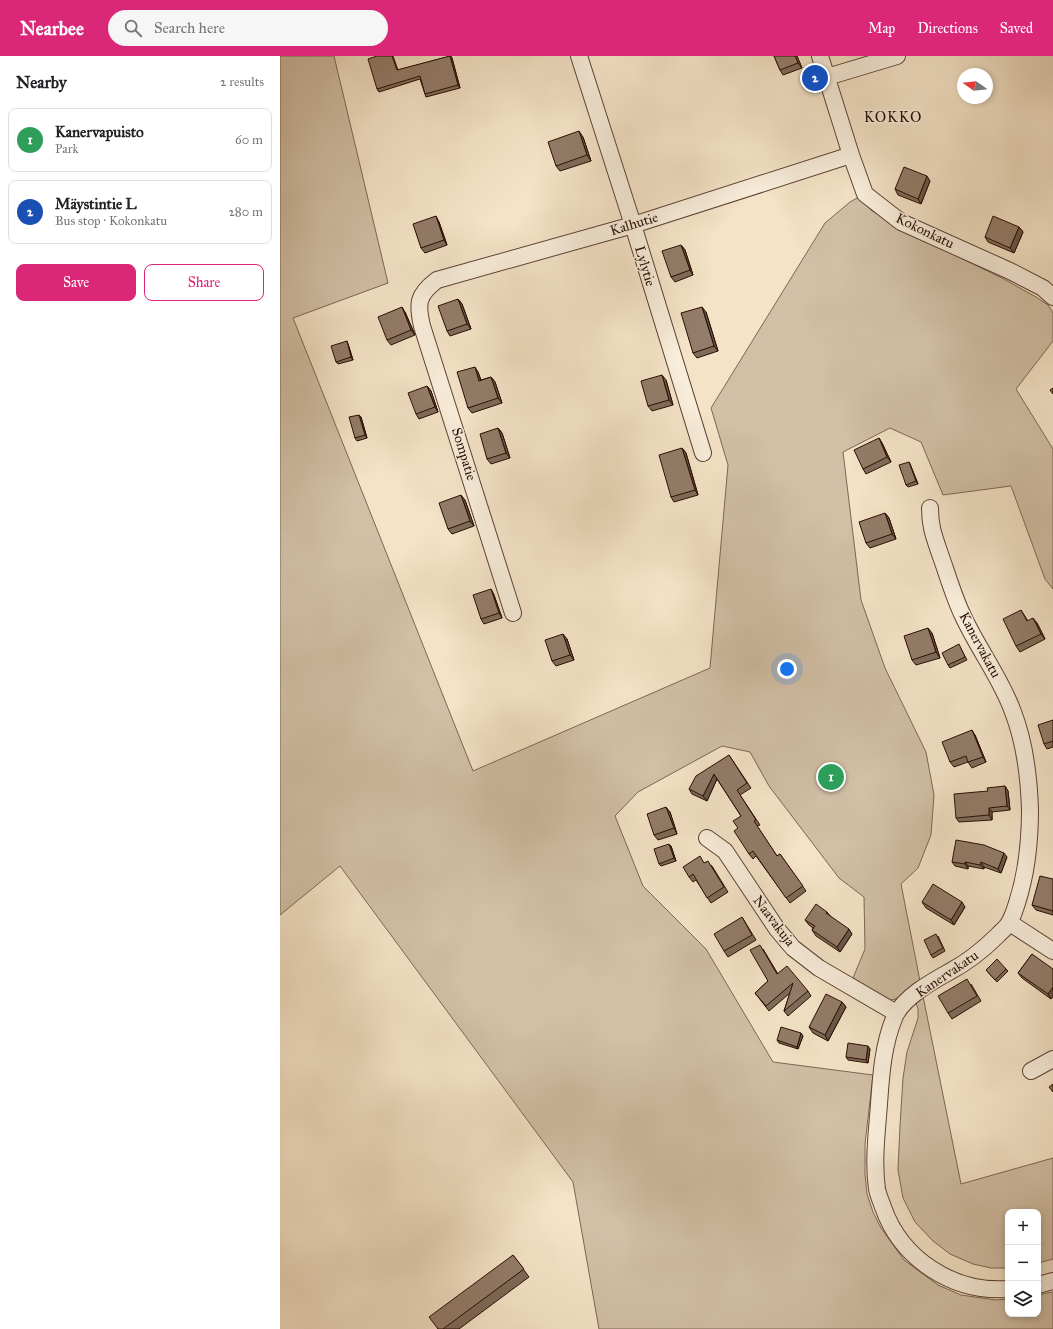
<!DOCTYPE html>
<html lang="en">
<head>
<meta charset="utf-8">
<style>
	:root { --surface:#fff; --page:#f6f6f6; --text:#202124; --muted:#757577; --line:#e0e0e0; --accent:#db2777 }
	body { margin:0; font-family:"IM FELL Great Primer",serif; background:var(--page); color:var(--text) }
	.controls { position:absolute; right:12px; bottom:12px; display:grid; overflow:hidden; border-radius:8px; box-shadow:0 2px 6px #0003 }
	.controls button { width:36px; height:36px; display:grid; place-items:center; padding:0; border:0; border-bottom:1px solid var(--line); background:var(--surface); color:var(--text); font:20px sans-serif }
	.compass { position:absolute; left:677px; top:12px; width:36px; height:36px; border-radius:50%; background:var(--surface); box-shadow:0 2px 6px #0003; rotate:284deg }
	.you { position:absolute; left:507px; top:613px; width:14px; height:14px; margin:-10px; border:3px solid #fff; border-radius:50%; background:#1a73e8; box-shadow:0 0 0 6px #1a73e833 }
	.badge { display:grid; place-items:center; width:26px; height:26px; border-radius:50%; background:var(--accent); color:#fff; font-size:13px; font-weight:700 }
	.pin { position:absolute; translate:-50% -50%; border:2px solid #fff; box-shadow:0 1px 4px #0006 }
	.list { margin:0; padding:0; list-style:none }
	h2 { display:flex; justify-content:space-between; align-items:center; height:52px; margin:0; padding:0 16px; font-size:17px }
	h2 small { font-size:13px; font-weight:400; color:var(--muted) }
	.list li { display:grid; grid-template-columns:26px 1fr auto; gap:12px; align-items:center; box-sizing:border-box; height:64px; margin:0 8px 8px; padding:0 8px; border:1px solid var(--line); border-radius:8px }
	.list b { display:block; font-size:15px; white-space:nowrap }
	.list p { margin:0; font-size:13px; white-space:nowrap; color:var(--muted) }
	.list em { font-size:13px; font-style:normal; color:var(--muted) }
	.actions { display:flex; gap:8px; padding:12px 16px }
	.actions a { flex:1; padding:9px 0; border:1px solid var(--accent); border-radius:8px; text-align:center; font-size:14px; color:var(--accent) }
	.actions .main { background:var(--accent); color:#fff }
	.icon { flex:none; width:22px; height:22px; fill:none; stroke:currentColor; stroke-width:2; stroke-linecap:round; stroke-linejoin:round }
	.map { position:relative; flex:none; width:773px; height:1273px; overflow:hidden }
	header { display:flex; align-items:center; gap:24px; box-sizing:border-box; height:56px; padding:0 20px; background:var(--accent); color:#fff }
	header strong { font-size:19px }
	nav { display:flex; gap:22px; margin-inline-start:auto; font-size:14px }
	.search { width:280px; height:36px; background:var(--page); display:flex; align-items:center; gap:10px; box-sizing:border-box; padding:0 14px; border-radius:22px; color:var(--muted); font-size:15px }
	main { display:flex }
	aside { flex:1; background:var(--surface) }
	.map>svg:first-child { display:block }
	.green { fill:#d1bfa6; stroke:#7d6654 }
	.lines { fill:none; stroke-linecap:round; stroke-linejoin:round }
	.street-casing { stroke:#5c4234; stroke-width:18 }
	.street { stroke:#f8eddb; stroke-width:16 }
	.wall { fill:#7e6b5a; stroke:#290d03 }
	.shaded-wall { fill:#67574a; stroke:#290d03 }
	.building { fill:#937c69; stroke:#290d03 }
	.labels { text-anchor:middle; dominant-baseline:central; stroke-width:3; stroke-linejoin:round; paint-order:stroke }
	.street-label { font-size:14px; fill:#290d03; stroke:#f8eddb }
	.neighbourhood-label { font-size:15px; letter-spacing:1px; fill:#290d03; stroke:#f8eddb }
</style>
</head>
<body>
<header>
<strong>Nearbee</strong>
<div class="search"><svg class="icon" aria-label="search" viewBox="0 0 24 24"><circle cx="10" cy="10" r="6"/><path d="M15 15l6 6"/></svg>Search here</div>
<nav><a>Map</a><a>Directions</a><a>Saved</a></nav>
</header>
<main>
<aside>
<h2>Nearby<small>2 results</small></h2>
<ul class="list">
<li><span class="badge" style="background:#2e9e5b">1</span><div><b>Kanervapuisto</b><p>Park</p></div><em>60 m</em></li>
<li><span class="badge" style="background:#1a4fb4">2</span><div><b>Mäystintie L</b><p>Bus stop · Kokonkatu</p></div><em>280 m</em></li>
</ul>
<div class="actions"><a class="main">Save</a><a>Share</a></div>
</aside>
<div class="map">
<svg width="773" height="1273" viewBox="0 0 773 1273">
	<rect width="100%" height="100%" fill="#f4e3c7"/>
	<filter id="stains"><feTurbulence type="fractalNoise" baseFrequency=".005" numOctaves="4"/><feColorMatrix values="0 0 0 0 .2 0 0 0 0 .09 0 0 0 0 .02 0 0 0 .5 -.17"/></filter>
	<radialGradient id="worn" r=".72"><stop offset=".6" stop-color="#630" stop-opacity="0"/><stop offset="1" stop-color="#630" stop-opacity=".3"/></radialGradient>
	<path class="green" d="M0,0h54l54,227 -95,35 180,453 237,-103 18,-203 -17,-57 114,-185 25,-21 9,-5 12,13 24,16 107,52 34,19 12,8 5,8v28l-37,48 37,60v140l-8,-10 -34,-93 -68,9 -22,-53 -31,-14 -47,24 18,148 24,68 41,84 8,43 -3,40 -13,33 -17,16 19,97c-8,6 -18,18 -29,19l-38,-22 12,-29 -1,-52 -25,-19 -70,-92 -19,-34 -28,-6 -84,46 -23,24 28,70 63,63 67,113 100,13 -8,69v30l2,20 6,18 8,16 23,32 34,25 23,10 35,5 12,-1v15h30v-19l15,-3v37h-454l-26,-147 -233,-316 -60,49z
		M643,940l38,188 92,-26v101l-15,4v-51h-30v56h-17l-18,-4 -23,-10 -17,-13 -18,-19 -12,-24 -5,-28 2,-44 3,-48 4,-26 11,-34v-9l-2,-6z"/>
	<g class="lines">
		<g class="street-casing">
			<path id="street" d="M299,0l54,169 70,228
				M540,0l31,99 14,39 36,28 109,49 33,17 10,9
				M547,21l70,-21
				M650,452c0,19 4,28 10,46 7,19 14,44 23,62 15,33 38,62 50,96 12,31 16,65 17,98 0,33 -3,62 -13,93 -2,6 -4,13 -7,18 -2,5 -8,10 -12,14 -15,15 -30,27 -49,37 -18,10 -45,25 -54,44 -12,28 -14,59 -16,88 -2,28 -6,57 -2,85 1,6 4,12 6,18 18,52 70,86 125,82
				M233,557l-91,-287c-5,-22 -5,-31 15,-46l196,-55 218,-70
				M427,782l18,13 52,78 16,19 26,20 77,45
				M730,867l43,28
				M751,1015l22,-12
				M758,1229l15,-4"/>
		</g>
		<use href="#street" class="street"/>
	</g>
	<path class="wall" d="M171,0l1,2 8,30 -34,9 -6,-18 -41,13 -2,-3 21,-19z
		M494,0h23l5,12 -19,7 -3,-5z
		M303,81l8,24 -31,10 -4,-5z
		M650,125l-9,23 -23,-9 -3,-6z
		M159,166l8,23 -22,8 -4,-5z
		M739,171l4,5 -9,21 -26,-11 -3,-5z
		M401,189l4,5 8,25 -18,7 -4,-5z
		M178,243l4,5 9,25 -21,7 -3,-5z
		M125,256l10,23 -24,10 -4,-5z
		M426,256l12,39 -21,7 -4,-5z
		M68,288l5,16 -15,4 -2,-2z
		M198,316l3,8 10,-3 4,5 7,21 -30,10 -4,-5z
		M386,324l7,25 -21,6 -4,-5z
		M147,330l4,5 7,21 -19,7 -3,-5z
		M79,359l2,2 6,21 -10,3 -2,-3z
		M218,372l4,5 8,25 -19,6 -4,-5z
		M599,382l3,5 9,19 -25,12 -3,-5z
		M402,392l4,5 12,42 -24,7 -3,-5z
		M629,406l1,2 8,20 -10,3 -2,-2z
		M185,444l9,26 -22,8 -4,-5z
		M605,457l4,5 7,21 -26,9 -4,-5z
		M211,533l3,6 8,23 -18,6 -3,-5z
		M741,554l7,11 9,2 8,16 -25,13 -4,-6z
		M652,577l8,25 -24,7 -4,-5z
		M287,583l7,21 -18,6 -4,-5z
		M680,591l7,13 -17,8 -2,-3z
		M773,664v27l-6,2 -3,-5z
		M695,679l11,27 -14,6 -4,-6 -14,5 -4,-5z
		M449,699l22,33 -11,7 20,30 -3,1 20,30 3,-2 26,37 -16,12 -34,-47 -3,3 -4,-5 -11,-26 3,-12 -24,-37 -10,22 -15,-7 -3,-5z
		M725,730l3,5 2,19 -18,2v8l-33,2 -3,-4 32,-27z
		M390,756l7,22 -19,6 -4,-5z
		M389,788l2,2 5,15 -15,5 -2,-2z
		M727,801l-6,16 -17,-6v2l-16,-3v3l-13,-3 -3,-4z
		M425,807l7,3 16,26 -17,11 -15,-23 -3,2 -4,-5z
		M773,823v36l-17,-5 -4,-5z
		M642,846l43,5 -11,18 -28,-17z
		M547,856l4,5 21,17 -12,18 -24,-16 -4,-6 1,-2 -4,-3 -4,-5z
		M462,861l14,23 -28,17 -4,-6z
		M658,880l7,15 -12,7 -2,-3z
		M483,893l15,25 30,17 3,5 -23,20 -4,-5 6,-18 -21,18 -14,-18 13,-12z
		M752,898l19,45 -29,-21 -4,-5z
		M726,913l2,2 -11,11 -11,-12z
		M691,928l10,17 -29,18 -4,-6z
		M562,946l4,5 -18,34 -15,-8 -4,-6z
		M523,980l-5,13 -19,-6 -2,-3z
		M590,993l-2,14 -20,-3 -2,-3z
		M233,1199l16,22 -70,52h-22z"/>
	<path class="shaded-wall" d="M112,0h1l6,17 -2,-3z
		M170,0l2,2 8,30 -2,-3z
		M515,0h2l5,12 -4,-5z
		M299,75l4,6 8,24 -4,-6z
		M647,120l3,5 -9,23 -3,-5z
		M156,160l3,6 8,23 -3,-5z
		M739,171l4,5 -9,21 -4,-5z
		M401,189l4,5 8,25 -3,-5z
		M178,243l4,5 9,25 -4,-5z
		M122,251l3,5 10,23 -4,-5z
		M422,251l4,5 12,39 -4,-5z
		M67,285l1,3 5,16 -2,-3z
		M195,311l3,5 5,14 -4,-5z
		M382,319l4,5 7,25 -4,-5z
		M211,321l4,5 7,21 -4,-5z
		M147,330l4,5 7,21 -3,-5z
		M79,359l2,2 6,21 -2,-3z
		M218,372l4,5 8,25 -4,-5z
		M599,382l3,5 9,19 -4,-5z
		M402,392l4,5 12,42 -3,-5z
		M629,406l1,2 8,20 -2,-3z
		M181,439l4,5 9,26 -4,-5z
		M605,457l4,5 7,21 -4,-5z
		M211,533l3,6 8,23 -3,-5z
		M753,562l4,5 8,16 -4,-5z
		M648,572l4,5 8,25 -4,-6z
		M283,578l4,5 7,21 -4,-5z
		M692,674l3,5 11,27 -3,-5z
		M434,718l3,5 -10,22 -4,-5z
		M725,730l3,5 2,19 -3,-4z
		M386,751l4,5 7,22 -3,-6z
		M709,752l3,4v8l-3,-5z
		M389,788l2,2 5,15 -2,-3z
		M724,797l3,4 -6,16 -3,-4z
		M685,806l3,4v3l-3,-5z
		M701,806l3,5v2l-4,-4z
		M682,846l3,5 -11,18 -3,-5z
		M569,873l3,5 -12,18 -3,-5z
		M773,931v10l-2,2 -3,-5z
		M562,946l4,5 -18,34 -3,-6z
		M521,977l2,3 -5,13 -1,-2z
		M588,990l2,3 -2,14 -2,-3z"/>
	<path class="building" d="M97,0h15l5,14 53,-14 8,29 -33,9 -5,-18 -43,13 -9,-30z
		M494,0h21l3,7 -18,7z
		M299,75l8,24 -31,11 -8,-24z
		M624,111l23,9 -9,23 -23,-10z
		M156,160l8,24 -23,8 -8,-24z
		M713,160l26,11 -9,21 -25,-11z
		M401,189l9,25 -19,7 -9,-26z
		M178,243l9,25 -20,7 -9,-25z
		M122,251l9,23 -24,10 -9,-23z
		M422,251l12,39 -21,7 -12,-40z
		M67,285l4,16 -15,5 -5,-16z
		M195,311l4,14 12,-4 7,21 -30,10 -11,-36z
		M382,319l7,25 -21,6 -7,-25z
		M147,330l8,21 -19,7 -8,-21z
		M773,332v6l-3,-4z
		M79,359l6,20 -10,3 -6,-21z
		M218,372l8,25 -19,6 -7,-25z
		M599,382l8,19 -24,12 -9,-19z
		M402,392l13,42 -24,7 -12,-42z
		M629,406l7,19 -10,4 -7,-20z
		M181,439l9,26 -22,8 -9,-26z
		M605,457l7,21 -26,9 -7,-21z
		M211,533l8,24 -18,6 -8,-24z
		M741,554l6,11 6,-3 8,16 -25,12 -13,-27z
		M648,572l8,24 -24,8 -8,-24z
		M283,578l7,21 -18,6 -7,-21z
		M679,588l6,13 -17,8 -6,-12z
		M773,664v21l-9,3 -6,-19z
		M692,674l11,27 -15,5 -2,-6 -16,6 -8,-20z
		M449,699l18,28 -10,7 19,30 -2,1 23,35 3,-2 23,32 -17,12 -33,-47 -4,3 -15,-23 4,-3 -5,-7 8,-5 -27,-42 -11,22 -14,-7 7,-13z
		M725,730l2,20 -18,2v7l-33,3 -2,-24 34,-3 -1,-3z
		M386,751l8,21 -20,7 -7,-21z
		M676,784l28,5 20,8 -6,16 -17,-7 -1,3 -15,-3v2l-13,-2z
		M389,788l5,14 -15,6 -5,-15z
		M420,800l4,7 4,-2 16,26 -17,11 -14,-24 -4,3 -6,-10z
		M760,820l13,3v32l-21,-6z
		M653,828l29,18 -11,18 -29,-18z
		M536,848l11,8 -1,1 23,16 -12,18 -25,-17 3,-4 -10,-6z
		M462,861l10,18 -28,16 -10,-17z
		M656,878l7,14 -12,7 -7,-15z
		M480,889l17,29 10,-8 21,25 -24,20 9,-28 -27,23 -11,-13 13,-12 -18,-31z
		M752,898l21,15v18l-5,7 -30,-21z
		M717,903l9,10 -11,11 -9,-10z
		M687,923l10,17 -29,17 -10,-17z
		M546,938l16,8 -17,33 -16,-8z
		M501,971l20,6 -4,14 -20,-7z
		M568,987l20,3 -2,14 -20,-3z
		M773,1028v8l-4,-5z
		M233,1199l11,14 -81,60h-5l-9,-12z"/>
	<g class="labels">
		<g class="street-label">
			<text transform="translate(354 168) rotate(-17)">Kalhutie</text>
			<text transform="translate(645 175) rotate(26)">Kokonkatu</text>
			<text transform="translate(365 210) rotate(73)">Lylytie</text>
			<text transform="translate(184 398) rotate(73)">Sompatie</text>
			<text transform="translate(700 589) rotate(62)">Kanervakatu</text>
			<text transform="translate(494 865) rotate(53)">Naavakuja</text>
			<text transform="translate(667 918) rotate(-34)">Kanervakatu</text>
		</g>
		<g class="neighbourhood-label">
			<text x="613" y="61">KOKKO</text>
		</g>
	</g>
	<rect width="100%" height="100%" filter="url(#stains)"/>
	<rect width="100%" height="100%" fill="url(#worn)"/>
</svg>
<div class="controls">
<button>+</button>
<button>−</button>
<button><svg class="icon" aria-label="layers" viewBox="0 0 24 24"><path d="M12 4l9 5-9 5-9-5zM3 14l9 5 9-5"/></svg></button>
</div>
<svg class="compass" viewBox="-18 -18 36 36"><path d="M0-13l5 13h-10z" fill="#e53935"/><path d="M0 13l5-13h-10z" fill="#757577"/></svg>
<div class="you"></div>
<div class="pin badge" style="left:551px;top:721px;background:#2e9e5b">1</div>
<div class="pin badge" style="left:535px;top:22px;background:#1a4fb4">2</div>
</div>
</main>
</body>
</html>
